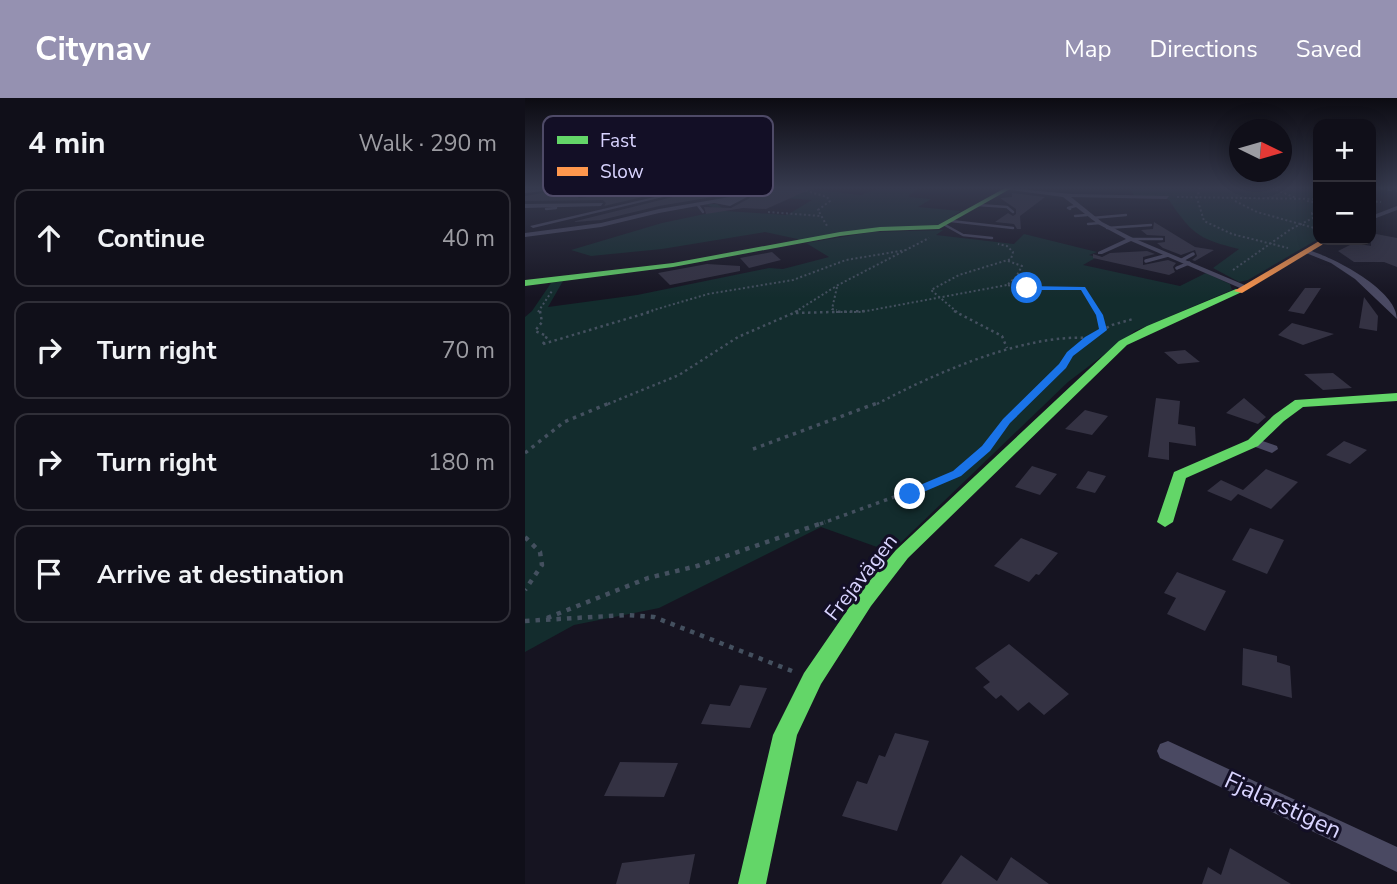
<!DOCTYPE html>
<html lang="en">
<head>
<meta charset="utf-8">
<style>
	:root { --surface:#100f19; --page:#1e1d26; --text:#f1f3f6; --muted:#9c9ca2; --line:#302f38; --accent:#9591b1 }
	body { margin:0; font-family:"Nunito Sans",sans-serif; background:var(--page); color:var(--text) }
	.controls { position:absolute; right:21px; top:21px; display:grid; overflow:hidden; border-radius:14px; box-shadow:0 4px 18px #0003 }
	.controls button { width:63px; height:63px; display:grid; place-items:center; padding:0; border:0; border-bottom:2px solid var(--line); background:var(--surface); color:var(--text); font:35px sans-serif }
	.compass { position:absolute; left:704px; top:21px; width:63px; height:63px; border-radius:50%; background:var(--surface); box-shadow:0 4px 18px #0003; rotate:95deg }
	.stop { position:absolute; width:21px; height:21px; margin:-16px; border:5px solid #1a73e8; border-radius:50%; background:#fff }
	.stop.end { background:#1a73e8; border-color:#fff; box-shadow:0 2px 7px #0008 }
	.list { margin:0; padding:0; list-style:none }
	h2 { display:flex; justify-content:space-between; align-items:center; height:91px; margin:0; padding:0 28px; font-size:30px }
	h2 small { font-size:23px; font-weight:400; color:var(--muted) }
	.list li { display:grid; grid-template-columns:46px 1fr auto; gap:21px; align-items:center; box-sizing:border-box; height:98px; margin:0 14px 14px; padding:0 14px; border:2px solid var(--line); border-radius:14px }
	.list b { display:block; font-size:26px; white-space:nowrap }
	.list em { font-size:23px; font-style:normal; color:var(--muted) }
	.icon { flex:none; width:38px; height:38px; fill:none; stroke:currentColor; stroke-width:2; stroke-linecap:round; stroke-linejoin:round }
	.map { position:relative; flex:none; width:872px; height:786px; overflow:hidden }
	header { display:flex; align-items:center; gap:42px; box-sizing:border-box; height:98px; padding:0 35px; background:var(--accent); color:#fff }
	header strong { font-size:33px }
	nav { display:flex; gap:38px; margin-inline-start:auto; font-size:24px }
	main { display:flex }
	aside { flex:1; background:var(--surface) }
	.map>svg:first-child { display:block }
	.green { fill:#132c2d }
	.building { fill:#343243 }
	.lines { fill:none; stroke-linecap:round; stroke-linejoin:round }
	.path-far3 { stroke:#44505f; stroke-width:2; stroke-dasharray:2 2.5; stroke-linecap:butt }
	.path-far2 { stroke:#44505f; stroke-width:2.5; stroke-dasharray:2.5 3.5; stroke-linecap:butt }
	.path-far1 { stroke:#44505f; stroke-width:3.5; stroke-dasharray:3.5 5; stroke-linecap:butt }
	.path { stroke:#44505f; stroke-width:4.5; stroke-dasharray:4.5 6; stroke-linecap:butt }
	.lane-far1 { stroke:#4a4962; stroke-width:2.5 }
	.lane { stroke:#4a4962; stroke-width:3.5 }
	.street { fill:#4a4962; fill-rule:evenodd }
	.fast { fill:#63d668; fill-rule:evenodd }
	.slow { fill:#ff974d; fill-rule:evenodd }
	.rail { stroke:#43596b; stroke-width:2.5; stroke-dasharray:4.5 3.5; stroke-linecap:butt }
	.route { fill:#1a73e8 }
	.labels { text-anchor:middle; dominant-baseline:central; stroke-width:6; stroke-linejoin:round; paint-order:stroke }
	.street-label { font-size:21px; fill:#d9d4ff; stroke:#130f26 }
	.near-street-label { font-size:24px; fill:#d9d4ff; stroke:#130f26 }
	.key { fill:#130f26; stroke:#4e4a67; stroke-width:2 }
	.key-label { font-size:19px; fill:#d9d4ff }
</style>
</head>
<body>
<header>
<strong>Citynav</strong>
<nav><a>Map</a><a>Directions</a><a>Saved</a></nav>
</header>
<main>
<aside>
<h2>4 min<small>Walk · 290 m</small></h2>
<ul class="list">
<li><svg class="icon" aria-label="ahead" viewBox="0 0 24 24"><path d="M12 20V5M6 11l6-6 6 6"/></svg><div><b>Continue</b></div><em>40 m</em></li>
<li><svg class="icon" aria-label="right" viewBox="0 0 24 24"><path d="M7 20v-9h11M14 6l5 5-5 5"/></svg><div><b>Turn right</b></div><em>70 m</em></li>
<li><svg class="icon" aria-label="right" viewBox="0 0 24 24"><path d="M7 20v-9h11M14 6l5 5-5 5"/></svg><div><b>Turn right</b></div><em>180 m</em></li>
<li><svg class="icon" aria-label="arrive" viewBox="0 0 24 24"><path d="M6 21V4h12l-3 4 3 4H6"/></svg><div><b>Arrive at destination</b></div></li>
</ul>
</aside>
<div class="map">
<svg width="872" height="786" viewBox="0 0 872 786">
	<rect width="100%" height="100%" fill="#161421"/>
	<path class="green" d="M245,90h31l60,7 19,-7h38l-10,9 23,2 -13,8 43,4 -26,16h-50l-83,13 -37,-8 -103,17 -71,7 -20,-6 91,-27 57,-12 -13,-7h11l9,7 61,4 25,-15 -68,-5 -28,6 -2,-2z
		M605,90h188v51l-70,41 -9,2 -26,-14 26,-19c-44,-11 -47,-16 -73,-53h-32z
		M418,132l-7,5 78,9 10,-10 73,18 -8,3 8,2 -14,8 97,21 26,-13 24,11 2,6 -97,41 -67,51 -177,170 -70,-25 -162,81 -85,17 -49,27v-335l7,-6 19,-28 12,-2 -15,26 89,-12 132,-27 14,1 46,-12 -23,-14 66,-11z"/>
	<path class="building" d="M141,90l6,2 -68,16 2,-3 -3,-3 -78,1v-5l43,-7 11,9z
		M184,90h104l-47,21 -23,-1 -37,6 -2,-7 27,1 19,-10 -3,-4 -11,-1 -77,13 -58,14 -29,2z
		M487,95l33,4 -25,19 1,13h-4l-3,-5 -19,-2 13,-9 5,3 3,-2v-5l-16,-11 12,-1z
		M629,124l41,25 19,3 -19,11 -3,-1 5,-4 -2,-6 -14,5 -18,-7 -6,-5 8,-1v-6l-18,-1 -6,-5 12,-1z
		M846,135l26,5v29l-13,-5h-30l-16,-11 16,-8 17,3z
		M622,153l8,3 -12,3v8l25,-5 8,3 -3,4 2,5 -6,3 -76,-17v-4l9,3 8,-4z
		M247,154l9,8 -32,8 -9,-10z
		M182,166l33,2v5l-70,14 -12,-12z
		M780,190h16l-17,26 -16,-3z
		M839,199l14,19 -1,15 -18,-3z
		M767,225l42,11 -31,11 -25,-10z
		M660,252l15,12 -22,2 -14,-12z
		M808,275l19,15 -29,2 -19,-16z
		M631,300l24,3 -2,23 17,3 1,19 -27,-4v18l-21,-3z
		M719,300l22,19 -8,7 -32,-11z
		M560,312l23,6 -16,19 -27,-6z
		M819,343l23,9 -17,14 -24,-9z
		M507,368l25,8 -17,21 -25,-8z
		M741,371l32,13 -27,27 -33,-15 -7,7 -24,-10 14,-11 22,10z
		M563,373l18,5 -11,17 -19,-5z
		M725,430l34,12 -17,34 -35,-14z
		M496,440l37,15 -19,22 -3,-1 -7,8 -35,-16z
		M652,474l49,19 -21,40 -38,-17 9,-16 -12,-5z
		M484,546l60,50 -25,21 -15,-13 -11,9 -17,-16 -5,4 -13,-12 7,-5 -15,-14z
		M718,550l34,8v6l13,4 2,32 -50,-13z
		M215,587l27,3 -17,40 -49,-4 9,-20 20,2z
		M370,635l34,8 -32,90 -55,-15 15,-35 10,3 12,-29 6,2z
		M95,664l58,1 -14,34 -60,-1z
		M705,750l61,36h-89l6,-17 13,8z
		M170,756l-6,30h-73l6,-21z
		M436,757l36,26 14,-24 38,27h-108z"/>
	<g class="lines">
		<path class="path-far3" d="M272,90l30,9 3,4 -12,9 9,16
			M675,90l-3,10 7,23 28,13 56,14
			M747,90l24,10
			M228,97l24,-7
			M652,99l141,2
			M710,103l22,11 61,17
			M782,103l11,2
			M846,103l10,1
			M243,114l53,4
			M483,163l14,5 -6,11 -9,8 20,3h56l14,24
			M708,172l58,-41 22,-11 -1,-5 6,-2
			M312,189l-5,22 5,1
			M13,214l14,-21
			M122,214l61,-18 85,-14 53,-20 60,-10
			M270,214l43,-27 91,-47
			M311,214h25l146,-27
			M432,214l-26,-22 28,-15 52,-16 2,-7 -6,-6 -9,-2"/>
		<path class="path-far2" d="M15,213l2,11 -7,9 12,5 -4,8
			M429,213l48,25 5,12
			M571,213l7,19
			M271,215l72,-2
			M18,246l110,-33
			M83,306l71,-29 59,-38 60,-26
			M352,306c56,-30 147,-70 210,-66
			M498,306l64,-66 25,-13 21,-6"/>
		<path class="path-far1" d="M228,351l127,-47
			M459,352l40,-48
			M0,355l39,-31 48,-20
			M295,426l137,-50 21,-19"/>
		<path class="path" d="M0,439l15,15 2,13 -17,25
			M22,520l101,-40 49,-12 128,-44
			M0,523l101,-6 28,2 138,54"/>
		<path class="lane-far1" d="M172,106l6,8
			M453,107l29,2 6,5
			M21,111l10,-1
			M545,111l-2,-1 7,-2
			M550,118l12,-1
			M567,120l34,-3
			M426,123l62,7
			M563,126l12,-1
			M420,127l18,10 29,3
			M582,130l44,-3
			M606,141h31"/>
		<path class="lane" d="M657,162l11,-6
			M621,163l22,-6
			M652,170l12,-5"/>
		<path class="street" d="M30,90l-2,2 -28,3v-4z
			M168,90h8l-168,40 -3,-2z
			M483,90l64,6 97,2 -2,3 -96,-2 31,25 31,16 114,48 -7,2 -109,-47 -29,13h-4v-2l28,-13 -28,-15 -35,-27 -59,-8z
			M211,98l11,1 -17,9 -16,-3 -55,10 -58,14 -76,10v-4l76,-10 58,-14z
			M78,105l-2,3 -76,2v-4z
			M872,108v4l-26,10v-4z
			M783,152c25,7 89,40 89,69l-42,-40 -24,-16 -25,-10z
			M729,340l23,8 1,3 -6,4 -22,-8 -2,-3 2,-3z
			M643,643l229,106v25l-237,-114 -3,-7 3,-7z"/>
		<path class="fast" d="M480,90l5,1 -71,40 -59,2 -40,5 -167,31 -148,19v-6l148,-17 167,-31 40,-5 58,-2z
			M711,191l8,2 -117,54 -219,213 -37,48 -50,78 -24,51 -31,149h-28l35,-149 31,-62 53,-77 39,-46 223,-209 28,-15z
			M872,295v8l-94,6 -19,14 -26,25 -72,32 -13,44 -8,5 -8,-5 17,-50 74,-32 26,-25 21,-15z"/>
		<path class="slow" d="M796,142h9l-88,53 -8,-2z"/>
		<path class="rail" d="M855,90l17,3"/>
	</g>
	<linearGradient id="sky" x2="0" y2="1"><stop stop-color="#0c0b12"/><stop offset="0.45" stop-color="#363a4e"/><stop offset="1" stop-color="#363a4e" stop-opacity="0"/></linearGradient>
	<rect width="872" height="200" fill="url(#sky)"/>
	<path class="route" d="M502,188l58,1 18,28 4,15 -34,26 -7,12 -56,55 -20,28 -29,25 -47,20h-8v-5l47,-20 29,-25 21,-27 56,-55 8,-12 18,-15 14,-8 -3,-14 -15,-25h-56z"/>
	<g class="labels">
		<g class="street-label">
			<text transform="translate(336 479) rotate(-52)">Frejavägen</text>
		</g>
		<g class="near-street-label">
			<text transform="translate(758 707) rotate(25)">Fjalarstigen</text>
		</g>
	</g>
	<rect x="18" y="18" width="230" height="80" rx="10" class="key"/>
	<rect x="32" y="38" width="31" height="8" fill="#63d668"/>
	<rect x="32" y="69" width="31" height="9" fill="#ff974d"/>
	<g class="key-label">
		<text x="75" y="49">Fast</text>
		<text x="75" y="80">Slow</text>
	</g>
</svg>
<div class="controls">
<button>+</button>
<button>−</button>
</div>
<svg class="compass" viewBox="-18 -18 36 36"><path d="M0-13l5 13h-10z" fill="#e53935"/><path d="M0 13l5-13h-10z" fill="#9c9ca2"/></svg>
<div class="stop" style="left:502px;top:190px"></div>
<div class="stop end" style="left:385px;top:396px"></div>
</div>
</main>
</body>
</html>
